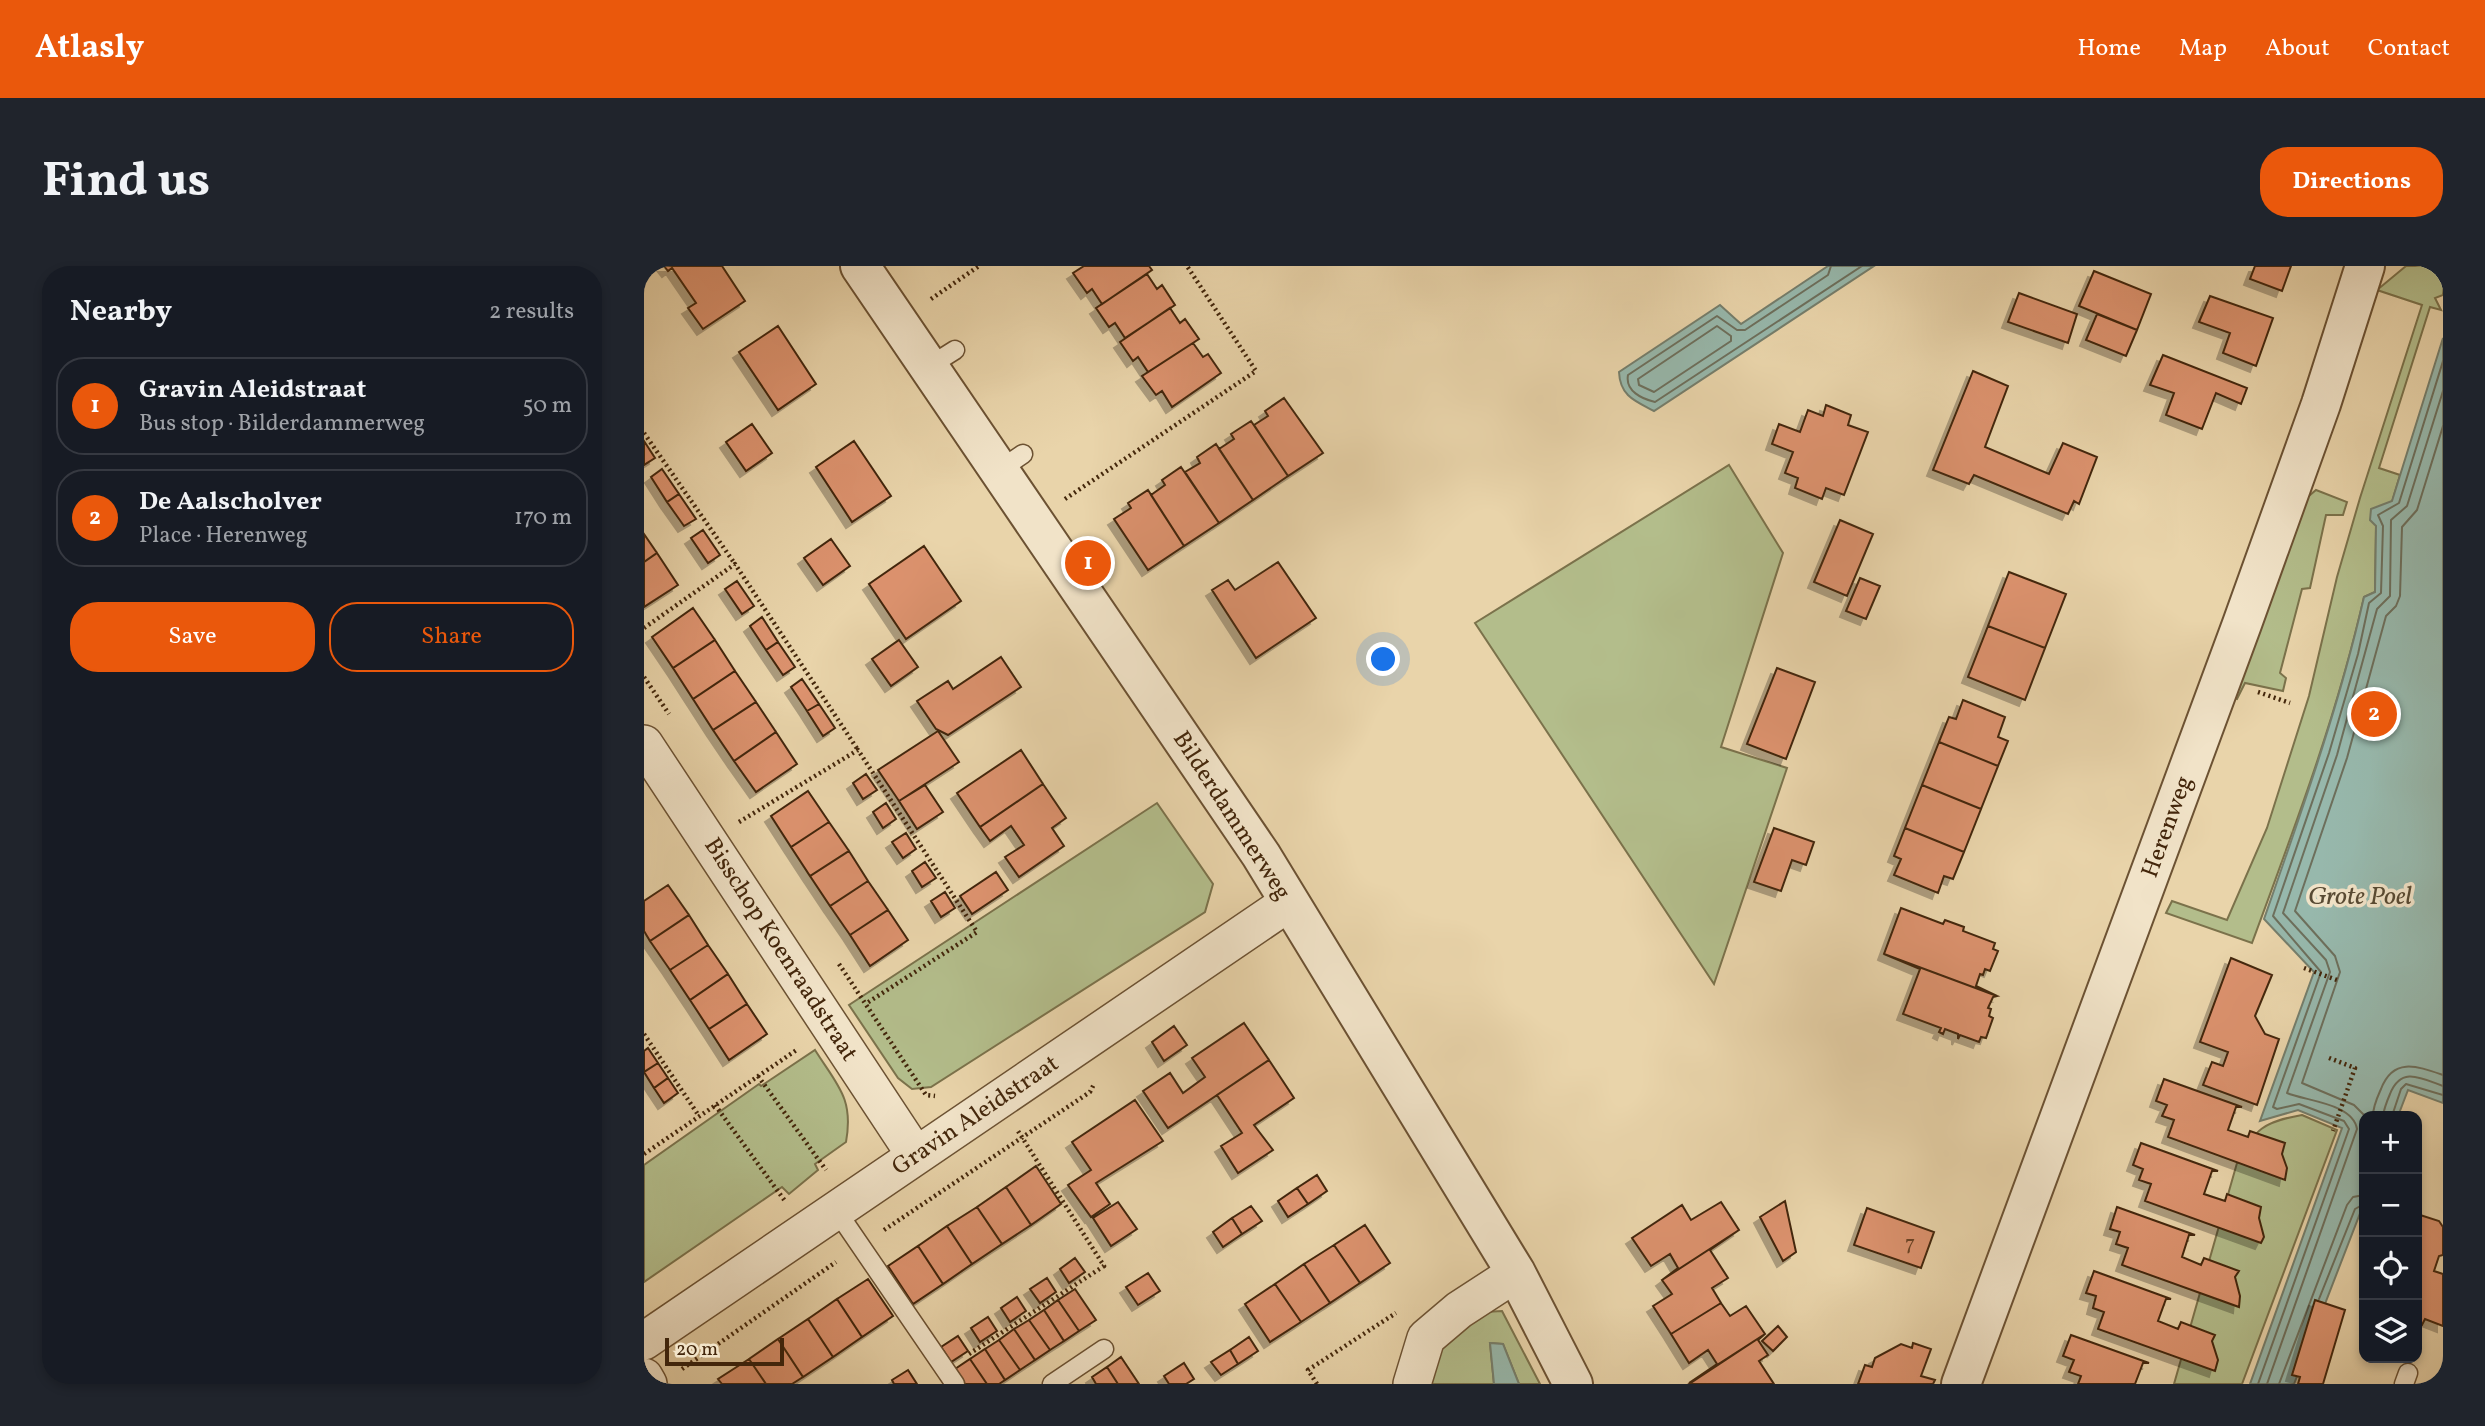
<!DOCTYPE html>
<html lang="en">
<head>
<meta charset="utf-8">
<style>
	:root { --surface:#171b24; --page:#20242c; --text:#f1f3f6; --muted:#9ea1a6; --line:#363941; --accent:#ea580c }
	body { margin:0; font-family:Vollkorn,serif; background:var(--page); color:var(--text) }
	.controls { position:absolute; right:21px; bottom:21px; display:grid; overflow:hidden; border-radius:14px; box-shadow:0 4px 10px #0003 }
	.controls button { width:63px; height:63px; display:grid; place-items:center; padding:0; border:0; border-bottom:2px solid var(--line); background:var(--surface); color:var(--text); font:35px sans-serif }
	.scale { position:absolute; left:21px; bottom:18px; width:119px; box-sizing:border-box; padding-left:7px; border:4px solid #43260b; border-top:0; font-size:19px; line-height:24px; white-space:nowrap; color:#43260b; -webkit-text-stroke:5px #f1e3c8; paint-order:stroke }
	.you { position:absolute; left:740px; top:394px; width:24px; height:24px; margin:-18px; border:5px solid #fff; border-radius:50%; background:#1a73e8; box-shadow:0 0 0 10px #1a73e833 }
	.badge { display:grid; place-items:center; width:46px; height:46px; border-radius:50%; background:var(--accent); color:#fff; font-size:23px; font-weight:700 }
	.pin { position:absolute; translate:-50% -50%; border:4px solid #fff; box-shadow:0 2px 7px #0006 }
	.list { margin:0; padding:0; list-style:none }
	h2 { display:flex; justify-content:space-between; align-items:center; height:91px; margin:0; padding:0 28px; font-size:30px }
	h2 small { font-size:23px; font-weight:400; color:var(--muted) }
	.list li { display:grid; grid-template-columns:46px 1fr auto; gap:21px; align-items:center; box-sizing:border-box; height:98px; margin:0 14px 14px; padding:0 14px; border:2px solid var(--line); border-radius:28px }
	.list b { display:block; font-size:26px; white-space:nowrap }
	.list p { margin:0; font-size:23px; white-space:nowrap; color:var(--muted) }
	.list em { font-size:23px; font-style:normal; color:var(--muted) }
	.actions { display:flex; gap:14px; padding:21px 28px }
	.actions a { flex:1; padding:16px 0; border:2px solid var(--accent); border-radius:28px; text-align:center; font-size:24px; color:var(--accent) }
	.actions .main { background:var(--accent); color:#fff }
	.icon { flex:none; width:38px; height:38px; fill:none; stroke:currentColor; stroke-width:2; stroke-linecap:round; stroke-linejoin:round }
	.map { position:relative; flex:none; width:1799px; height:1118px; overflow:hidden; border-radius:28px }
	header { display:flex; align-items:center; gap:42px; box-sizing:border-box; height:98px; padding:0 35px; background:var(--accent); color:#fff }
	header strong { font-size:33px }
	nav { display:flex; gap:38px; margin-inline-start:auto; font-size:24px }
	.intro { display:flex; align-items:center; justify-content:space-between; box-sizing:border-box; height:168px; padding:0 42px }
	h1 { margin:0; font-size:49px }
	.button { padding:18px 32px; border-radius:28px; background:var(--accent); color:#fff; font-size:24px; font-weight:700 }
	main { display:flex; gap:42px; padding:0 42px }
	aside { flex:1; background:var(--surface); border-radius:28px; box-shadow:0 4px 10px #0003 }
	.map>svg:first-child { display:block }
	.green { fill:#b3bd8b; stroke:#7b724b; stroke-width:2 }
	.water { fill:#97b8ac; stroke:#757e6c; stroke-width:2 }
	.lines { fill:none; stroke-linecap:round; stroke-linejoin:round }
	.shore { stroke:#6d6f5c; stroke-width:2 }
	.building { fill:#dc926e; stroke:#43260b; stroke-width:2; filter:url(#shadow) }
	.service-casing { stroke:#6c5233; stroke-width:21 }
	.minor-casing { stroke:#6c5233; stroke-width:40 }
	.tertiary-casing { stroke:#6c5233; stroke-width:42 }
	.path { stroke:#43260b; stroke-width:4.5; stroke-dasharray:2 3.5; stroke-linecap:butt }
	.service { stroke:#f1e3c8; stroke-width:18 }
	.minor { stroke:#f1e3c8; stroke-width:37 }
	.tertiary { stroke:#f1e3c8; stroke-width:38 }
	.labels { text-anchor:middle; dominant-baseline:central; stroke-width:7; stroke-linejoin:round; paint-order:stroke }
	.number-label { font-size:21px; fill:#694124 }
	.street-label { font-size:24px; fill:#43260b; stroke:#f1e3c8 }
	.water-label { font-size:26px; font-style:italic; fill:#584a33; stroke:#f1e3c8 }
</style>
</head>
<body>
<header>
<strong>Atlasly</strong>
<nav><a>Home</a><a>Map</a><a>About</a><a>Contact</a></nav>
</header>
<div class="intro"><h1>Find us</h1><a class="button">Directions</a></div>
<main>
<aside>
<h2>Nearby<small>2 results</small></h2>
<ul class="list">
<li><span class="badge">1</span><div><b>Gravin Aleidstraat</b><p>Bus stop · Bilderdammerweg</p></div><em>50 m</em></li>
<li><span class="badge">2</span><div><b>De Aalscholver</b><p>Place · Herenweg</p></div><em>170 m</em></li>
</ul>
<div class="actions"><a class="main">Save</a><a>Share</a></div>
</aside>
<div class="map">
<svg width="1799" height="1118" viewBox="0 0 1799 1118">
	<defs>
		<filter id="shadow"><feDropShadow dx="-6" dy="6" stdDeviation="0" flood-color="#0004"/></filter>
	</defs>
	<rect width="100%" height="100%" fill="#e9d4aa"/>
	<filter id="stains"><feTurbulence type="fractalNoise" baseFrequency=".00286" numOctaves="4"/><feColorMatrix values="0 0 0 0 .2 0 0 0 0 .09 0 0 0 0 .02 0 0 0 .5 -.17"/></filter>
	<radialGradient id="worn" r=".72"><stop offset=".6" stop-color="#630" stop-opacity="0"/><stop offset="1" stop-color="#630" stop-opacity=".3"/></radialGradient>
	<path class="green" d="M1762,0h37v29l-8,3 6,12 -11,-3 -51,161 21,7 -8,27 -16,24 -1,66 -11,5c-27,119 -70,232 -112,346l-86,-30 6,-12 55,19 40,-92 42,-132 28,-119 23,-79 62,-193 -45,-15z
		M1085,199l54,88 -62,194 66,21 -73,216 -239,-361z
		M1672,224l31,12 -4,13h-17l-16,73 -8,1 -22,84 6,5 -3,13 -38,-8 -8,16 -5,-2 71,-196z
		M513,537l56,81 -8,28 -274,175 -19,2 -14,-11 -49,-73z
		M171,784c22,35 39,48 31,92l-31,22 3,6 -29,24 -7,-7 -138,95v-117l115,-81 2,2z
		M1658,849l35,15 -95,254h-68l63,-221c18,-35 27,-41 65,-48z
		M858,1045l38,73h-21l-16,-40 -13,-1 4,41h-68l9,-29 12,-13 38,-30z"/>
	<path class="water" d="M1184,0h46l-220,145c-19,-10 -34,-15 -35,-39l101,-67 21,19z
		M1799,72v765l-35,-13 -10,26h-34v87l-70,181h-44l92,-256 -44,-18 -38,11 54,-149 -50,-53c37,-106 75,-212 100,-322l11,-5 1,-66 -6,-6 1,-11 21,-8z
		M846,1077l13,1 16,40h-25z"/>
	<g class="lines">
		<path class="shore" d="M1187,0l-3,9 -83,55h-8l-20,-14 -89,59c-3,16 14,24 27,27l207,-136
			M1073,60l14,10v5l-77,51 -15,-7 -1,-6z
			M1721,850l-11,-11 -52,-22 38,-111 -5,-16 -40,-45 52,-153 39,-142 10,-10 4,-10 2,-69 15,-17 26,-84
			M1729,850c0,-10 4,-18 8,-27 12,-32 36,-23 62,-14
			M1739,850c1,-8 4,-15 7,-22 11,-28 31,-16 53,-8
			M1748,850l9,-27 5,-5 37,11
			M1675,1033l36,-90 9,-5
			M1614,1118l91,-255 -5,-8 -45,-17 -22,5 -4,-2 48,-135 -48,-56 56,-163 29,-99 11,-51 12,-10 2,-67 -5,-11 21,-12 44,-142
			M1623,1118l90,-255c-4,-26 -52,-28 -70,-36l43,-121 -4,-12 -43,-47 54,-158 40,-146 13,-13 1,-76 16,-14 36,-115
			M1635,1118l68,-179 6,-8 11,-2"/>
	</g>
	<path class="building" d="M20,0h58l23,35 -42,28 -15,-21 8,-5 -24,-35 -4,3z
		M440,0h65l3,4 -50,34 -10,-15 -5,4 -14,-20z
		M1611,0h36l-9,25 -32,-12z
		M1450,5l57,23 -14,36 -58,-24z
		M503,8l10,15 5,-4 13,20 -50,33 -10,-15 -6,4 -13,-19z
		M1375,27l58,21 -9,29 -60,-21z
		M1566,30l63,22 -17,48 -33,-13 7,-20 -31,-11z
		M526,42l10,15 5,-4 14,20 -51,33 -10,-15 -5,4 -13,-19z
		M1453,48l40,16 -11,26 -40,-16z
		M134,60l38,58 -38,26 -39,-58z
		M549,77l10,14 5,-3 13,19 -49,34 -10,-16 -6,4 -14,-19z
		M1519,89l84,33 -6,16 -25,-11 -14,36 -36,-14 8,-22 -24,-8z
		M1329,105l35,15 -23,61 64,27 14,-31 34,14 -18,47 -5,-3 -6,13 -94,-39 -5,9 -36,-14z
		M640,132l39,55 -35,23 -34,-51 14,-9 -3,-5z
		M1182,139l25,10 -3,10 20,7 -24,63 -18,-7 -4,11 -27,-11 3,-10 -13,-5 8,-21 -21,-8 7,-20 21,8 8,-22 15,6z
		M607,155l37,55 -35,24 -34,-51 15,-10 -3,-5z
		M108,158l20,29 -26,18 -20,-29z
		M0,175l11,17 -11,7z
		M210,175l37,55 -39,26 -36,-55z
		M572,178l37,56 -34,23 -34,-51 15,-9 -3,-6z
		M537,201l38,56 -35,23 -33,-51 14,-10 -3,-5z
		M18,203l17,25 -12,8 -16,-25z
		M504,224l36,56 -36,24 -34,-51 17,-11 -3,-5z
		M35,228l17,25 -12,7 -17,-24z
		M1196,254l33,14 -26,62 -33,-14z
		M59,264l17,25 -12,8 -17,-25z
		M0,268l13,19 -13,9z
		M187,273l19,27 -27,19 -19,-27z
		M280,280l37,55 -55,38 -37,-55z
		M13,287l21,32 -34,22v-45z
		M634,296l38,56 -60,40 -44,-68 16,-10 7,10z
		M1365,306l57,22 -21,54 -57,-22z
		M1216,312l20,8 -14,33 -20,-8z
		M93,315l17,25 -12,8 -17,-25z
		M49,342l22,32 -42,28 -21,-31z
		M118,351l16,25 -12,8 -16,-24z
		M1344,360l57,22 -20,52 -57,-23z
		M71,374l20,31 -42,28 -20,-31z
		M255,374l19,27 -27,19 -19,-27z
		M134,376l17,25 -12,8 -17,-25z
		M357,391l20,30 -73,48 -12,-6 -19,-28 31,-20 5,8z
		M1133,402l38,14 -29,77 -39,-15z
		M91,405l21,31 -43,28 -20,-31z
		M158,413l17,25 -12,7 -16,-24z
		M1319,434l42,17 -7,20 10,4 -10,25 -59,-24 10,-25 7,2z
		M112,436l20,30 -42,29 -21,-31z
		M175,438l16,24 -12,8 -16,-25z
		M294,465l21,31 -60,39 -21,-31z
		M132,466l21,32 -41,28 -22,-31z
		M1295,476l59,24 -17,43 -59,-24z
		M377,484l22,34 -63,43 -23,-34z
		M222,508l11,16 -14,9 -10,-16z
		M399,518l23,34 -14,10 12,18 -45,31 -14,-20 19,-12 -13,-19 -21,15 -10,-14z
		M281,519l18,27 -26,17 -18,-28z
		M1278,519l59,24 -17,43 -59,-24z
		M164,525l21,31 -38,25 -20,-31z
		M242,537l10,16 -13,9 -10,-16z
		M185,556l20,29 -39,25 -19,-29z
		M1130,562l40,14 -8,23 -14,-5 -11,31 -27,-9z
		M1261,562l59,24 -11,27 -9,-3 -6,17 -44,-18 7,-16 -7,-3z
		M262,567l10,16 -13,9 -11,-16z
		M205,585l19,30 -38,25 -20,-30z
		M281,596l11,16 -14,9 -10,-16z
		M352,606l12,18 -36,24 -12,-18z
		M224,615l20,29 -38,25 -20,-29z
		M24,619l21,30 -39,26 -6,-10v-30z
		M301,626l10,16 -14,9 -10,-16z
		M1257,642l42,16 2,-4 19,7 -1,4 32,12 -2,6 5,2 -8,20 -5,-2 -2,6 -3,-1 -4,12 21,10 -113,-42z
		M244,644l20,30 -38,26 -20,-31z
		M45,649l19,30 -38,25 -20,-29z
		M64,679l20,29 -38,26 -20,-30z
		M1240,688l113,42 -4,1 -5,11 3,1 -2,7 4,2 -7,20 -5,-1 -2,5 -19,-7 -2,4v-5l-13,-5 -2,5 -4,-2 2,-4 -38,-14 17,-45z
		M1587,692l41,17 -17,41 10,18 14,5 -22,66 -54,-20 9,-23 11,4 5,-14 -28,-10z
		M84,708l19,30 -38,25 -19,-29z
		M103,738l20,30 -38,26 -20,-31z
		M600,757l25,37 -101,68 -25,-37 27,-18 13,20 22,-16 -13,-19z
		M530,760l13,19 -23,16 -12,-19z
		M4,782l10,15 -14,9v-21z
		M625,794l25,38 -40,27 19,25 -35,23 -17,-27 21,-13 -25,-38z
		M14,797l10,15 -14,10 -10,-16z
		M24,812l10,15 -14,10 -10,-15z
		M1520,813l78,28h-6l-8,23 20,7 2,-6 35,12 -3,11 5,14 -2,12 -117,-43 6,-17 -12,-4 5,-11 -11,-4z
		M491,834l28,41 -67,42 14,21 -19,13 -23,-32 23,-15 -19,-28z
		M1497,877l77,28h-6l-8,23 21,7 2,-7 34,13 -2,11 5,19 -3,6 -116,-42 6,-17 -12,-4 4,-11 -10,-4z
		M392,900l25,38 -30,21 -25,-38z
		M673,909l10,16 -19,13 -11,-16z
		M362,921l25,38 -29,19 -25,-37z
		M653,922l11,16 -20,13 -10,-16z
		M1141,935l11,51 -13,9 -23,-44z
		M474,936l19,27 -26,17 -18,-28z
		M1077,936l18,28 -77,50 16,-12 -8,-14 -19,12 -19,-28 50,-33 9,15z
		M607,940l11,15 -20,13 -10,-16z
		M333,941l25,37 -30,20 -25,-38z
		M1473,941l78,28h-6l-7,22 19,8 3,-7 35,13 -4,6 5,19 -1,11 -117,-42 6,-17 -12,-4 4,-12 -10,-3z
		M1223,942l67,24 -13,36 -67,-23z
		M1773,948l22,7 4,6v28l-4,1 -5,15 9,3v52l-18,-7 -3,6 -5,-2z
		M588,952l10,16 -19,13 -10,-15z
		M721,959l25,38 -30,20 -26,-38z
		M303,960l25,38 -29,20 -25,-38z
		M1095,964l-29,20 18,28 -16,10 9,15 -50,31 -18,-28 19,-12 -10,-14z
		M690,979l26,38 -30,20 -26,-39z
		M274,980l25,38 -30,20 -25,-38z
		M431,992l10,14 -16,11 -9,-14z
		M660,998l26,39 -29,19 -26,-38z
		M1450,1005l77,28h-5l-8,22 20,8 3,-7 34,13 -3,6 6,19 -3,11 -117,-42 6,-17 -11,-4 3,-12 -10,-3z
		M504,1007l12,18 -22,14 -12,-18z
		M403,1012l9,14 -16,11 -10,-14z
		M224,1013l25,37 -31,21 -25,-38z
		M631,1018l26,38 -31,20 -25,-38z
		M431,1023l21,31 -17,11 -21,-31z
		M373,1031l9,14 -16,11 -9,-14z
		M193,1033l25,38 -29,20 -25,-38z
		M414,1034l21,31 -15,10 -20,-31z
		M1671,1034l30,10 -22,74h-25l2,-7 -8,-2z
		M1077,1037l9,13 16,-10 19,28 -76,49 28,-19 -9,-14 -19,13 -18,-29z
		M400,1044l20,31 -14,9 -21,-30z
		M344,1051l9,14 -17,11 -9,-14z
		M164,1053l25,38 -30,20 -25,-38z
		M385,1054l21,30 -15,10 -21,-31z
		M1134,1060l9,11 -14,14 -11,-10z
		M370,1063l21,31 -15,10 -21,-30z
		M1121,1068l-7,6 10,15 -9,6 15,23h-85z
		M1427,1069l78,28h-6l-8,21h-57l3,-8 -12,-4 5,-12 -11,-4z
		M314,1070l10,15 -17,11 -10,-15z
		M605,1071l9,14 -20,13 -8,-14z
		M134,1073l25,38 -11,7h-26l-17,-25z
		M355,1074l21,30 -15,10 -20,-31z
		M1269,1077l18,6 -10,27 14,4 -2,4h-75l7,-19 7,2 3,-9 26,-14 11,4z
		M341,1083l20,31 -6,4h-12l-17,-25z
		M586,1084l8,14 -17,11 -10,-13z
		M477,1091l18,27h-21l-11,-17z
		M105,1093l17,25h-44l-4,-5z
		M326,1093l17,25h-22l-10,-15z
		M540,1097l10,16 -8,5h-17l-5,-8z
		M463,1101l11,17h-22l-4,-7z
		M264,1104l9,14h-23l-2,-4z"/>
	<g class="lines">
		<g class="service-casing">
			<path id="service" d="M284,101l27,-17
				M354,205l25,-17
				M192,944l119,174
				M408,1118l52,-35
				M1760,1118l4,-11"/>
		</g>
		<g class="minor-casing">
			<path id="minor" d="M0,478l272,412
				M0,1075l644,-438
				M0,1111l4,7
				M768,1118l14,-46 33,-28 57,-37"/>
		</g>
		<g class="tertiary-casing">
			<path id="tertiary" d="M216,0l401,589 255,418 57,111
				M1317,1118l281,-760 79,-220 44,-138"/>
		</g>
		<path class="path" d="M287,33l48,-33
			M0,167l91,131
			M421,233l191,-128 -69,-105
			M0,362l91,-64 123,186
			M0,411l25,37
			M1614,426l32,11
			M95,556l119,-72 119,182 -110,71
			M195,698l87,131 9,1
			M1660,702l33,12
			M0,768l55,82
			M1685,792l26,10 -22,63
			M114,810l68,94
			M71,839l70,96
			M0,888l154,-105
			M240,964l206,-138 4,-8
			M325,1088l135,-88 -86,-135
			M38,1103l154,-107
			M673,1118l-9,-14 88,-57"/>
		<use href="#service" class="service"/>
		<use href="#minor" class="minor"/>
		<use href="#tertiary" class="tertiary"/>
	</g>
	<g class="labels">
		<g class="number-label">
			<text x="1266" y="978">7</text>
		</g>
		<g class="street-label">
			<text transform="translate(587 550) rotate(57)">Bilderdammerweg</text>
			<text transform="translate(1524 561) rotate(-70)">Herenweg</text>
			<text transform="translate(136 684) rotate(57)">Bisschop Koenraadstraat</text>
			<text transform="translate(332 850) rotate(-34)">Gravin Aleidstraat</text>
		</g>
		<g class="water-label">
			<text x="1716" y="631">Grote Poel</text>
		</g>
	</g>
	<rect width="100%" height="100%" filter="url(#stains)"/>
	<rect width="100%" height="100%" fill="url(#worn)"/>
</svg>
<div class="controls">
<button>+</button>
<button>−</button>
<button><svg class="icon" aria-label="locate" viewBox="0 0 24 24"><circle cx="12" cy="12" r="6"/><path d="M12 2v4M12 18v4M2 12h4M18 12h4"/></svg></button>
<button><svg class="icon" aria-label="layers" viewBox="0 0 24 24"><path d="M12 4l9 5-9 5-9-5zM3 14l9 5 9-5"/></svg></button>
</div>
<div class="scale">20 m</div>
<div class="you"></div>
<div class="pin badge" style="left:444px;top:297px">1</div>
<div class="pin badge" style="left:1730px;top:448px">2</div>
</div>
</main>
</body>
</html>
